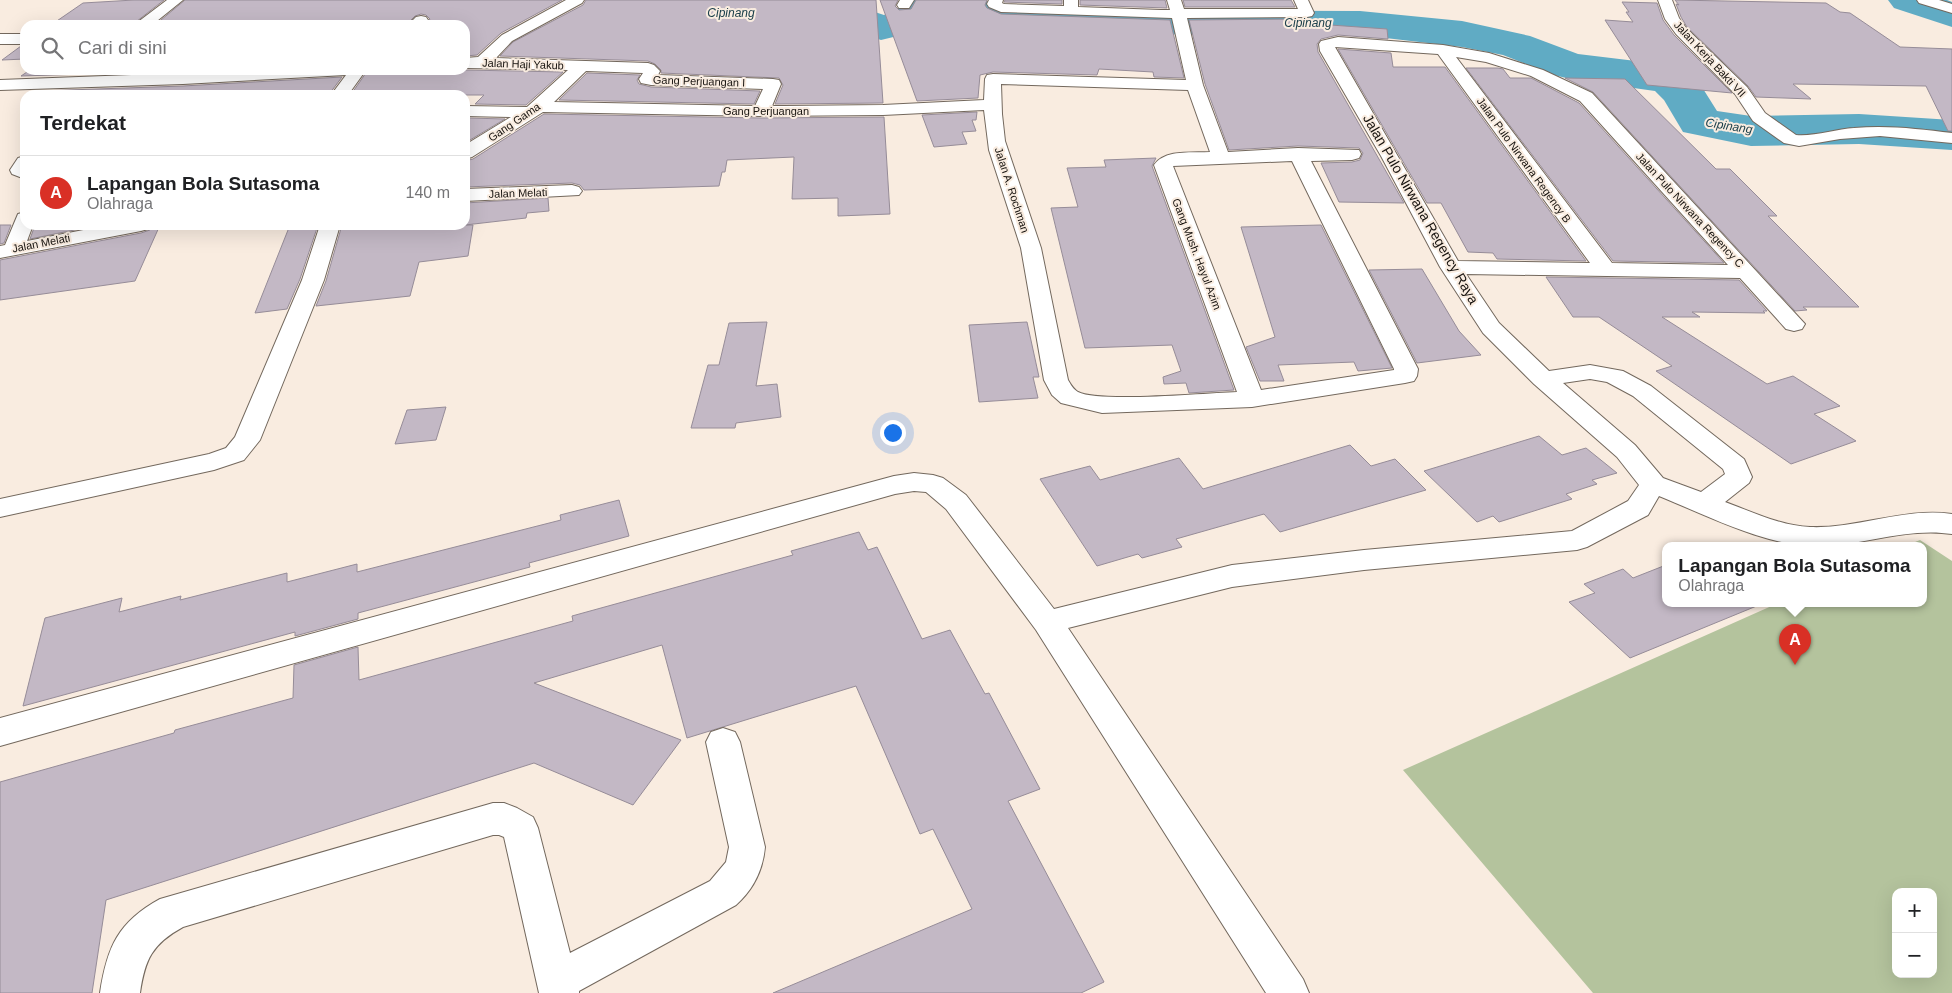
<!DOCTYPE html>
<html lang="id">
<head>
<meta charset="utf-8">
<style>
	:root { --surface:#fff; --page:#f6f6f6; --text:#202124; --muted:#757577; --line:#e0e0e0; --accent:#d93025 }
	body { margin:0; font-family:Arial,sans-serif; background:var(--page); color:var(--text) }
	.controls { position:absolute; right:15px; bottom:15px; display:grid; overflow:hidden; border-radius:10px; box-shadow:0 5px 20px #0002 }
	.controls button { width:45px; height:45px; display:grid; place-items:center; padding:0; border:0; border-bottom:1px solid var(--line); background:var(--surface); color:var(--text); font:25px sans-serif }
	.you { position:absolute; left:892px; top:432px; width:18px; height:18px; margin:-12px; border:4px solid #fff; border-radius:50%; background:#1a73e8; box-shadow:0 0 0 8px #1a73e833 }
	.badge { display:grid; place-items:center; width:32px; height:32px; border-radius:50%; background:var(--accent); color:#fff; font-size:16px; font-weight:700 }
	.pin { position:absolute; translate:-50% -41px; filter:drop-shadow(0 1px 2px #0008) }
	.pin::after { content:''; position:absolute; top:26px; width:18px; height:15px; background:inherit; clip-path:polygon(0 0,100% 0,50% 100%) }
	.popup { position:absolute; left:1662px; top:542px; width:265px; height:65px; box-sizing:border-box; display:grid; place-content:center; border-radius:10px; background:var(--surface); filter:drop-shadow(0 1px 4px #0005); font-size:16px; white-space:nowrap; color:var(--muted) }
	.popup b { font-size:19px; color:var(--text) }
	.popup::after { content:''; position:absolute; left:50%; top:100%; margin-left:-10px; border:10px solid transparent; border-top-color:var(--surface) }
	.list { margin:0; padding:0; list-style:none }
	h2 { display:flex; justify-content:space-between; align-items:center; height:65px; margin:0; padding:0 20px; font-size:21px }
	h2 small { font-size:16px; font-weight:400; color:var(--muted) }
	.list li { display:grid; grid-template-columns:32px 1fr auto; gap:15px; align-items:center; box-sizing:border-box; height:75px; padding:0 20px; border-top:1px solid var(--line) }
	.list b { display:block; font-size:19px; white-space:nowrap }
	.list p { margin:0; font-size:16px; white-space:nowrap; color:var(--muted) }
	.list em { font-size:16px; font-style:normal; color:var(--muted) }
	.icon { flex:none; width:28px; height:28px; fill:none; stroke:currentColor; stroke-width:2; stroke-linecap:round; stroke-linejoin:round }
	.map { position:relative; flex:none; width:1952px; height:993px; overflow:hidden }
	.search { position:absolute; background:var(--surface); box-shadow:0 5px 20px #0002; left:20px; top:20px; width:450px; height:55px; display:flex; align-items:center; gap:12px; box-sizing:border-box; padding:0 18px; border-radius:15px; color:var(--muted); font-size:19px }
	.panel { position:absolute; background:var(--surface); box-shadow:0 5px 20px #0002; left:20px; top:90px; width:450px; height:140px; border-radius:15px }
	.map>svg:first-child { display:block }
	.green { fill:#b4c39d; fill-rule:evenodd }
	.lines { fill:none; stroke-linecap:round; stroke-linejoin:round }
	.river { fill:#60abc4; fill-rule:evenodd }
	.building { fill:#c3b8c5; stroke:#968c98 }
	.minor-casing { stroke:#73685d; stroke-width:2 }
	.minor { fill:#fff; fill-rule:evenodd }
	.labels { text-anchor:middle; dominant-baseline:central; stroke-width:4; stroke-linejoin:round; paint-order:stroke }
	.far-street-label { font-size:11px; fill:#16120e; stroke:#f9ece0 }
	.far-water-label { font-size:12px; font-style:italic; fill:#1c404b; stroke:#f9ece0 }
	.street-label { font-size:14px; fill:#16120e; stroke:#f9ece0 }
</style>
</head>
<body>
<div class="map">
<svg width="1952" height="993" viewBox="0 0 1952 993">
	<rect width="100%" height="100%" fill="#f9ece0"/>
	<path class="green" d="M1920,540l32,21v432h-359l-190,-223 373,-166h148v-58h-19zM1896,892h37v82h-37z"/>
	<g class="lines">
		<path class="river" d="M635,0l119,2c44,-2 89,-2 130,13l31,-15h55l98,10 292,1 102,10 68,15 48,18 91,11 16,4 15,15 17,27 34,5 108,-2 93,6v30l-93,-6 -108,2 -68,-14 -19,-32 -9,-9 -85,-12 -16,-4 -51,-20 -41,-8 -102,-12 -292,-1 -132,-13 -22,11 -33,8 -43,-14 -40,-7 -44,7 -52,-1 -63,-14 -6,-8z
			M1888,0h59l5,2v25l-58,-19z"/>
	</g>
	<path class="building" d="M134,0h30l-32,25h-81l32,-22z
		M185,0h377l-61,33 -24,22 -12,1v-31h-39l4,-6 -4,-4 -5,-1 -6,2 -9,9h-251z
		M586,0h290l7,103 -108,1 8,-19 -4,-7 -118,-5v-3l-6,-6 -7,-3 -148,-5 13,-14 70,-37z
		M880,0h18l-3,6 4,4 12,-1 5,-9h71l-2,5 2,3 14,6 169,6 14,58 -30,-1 -1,-5 -54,-3 -2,6 -104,-3 -13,3 -2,23 -61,3z
		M1005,0h57v4l-58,-2z
		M1080,0h85l2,8 -87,-3z
		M1183,0h108l4,7h-110z
		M1675,0l151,3 14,9 10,1 50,34 52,2v82h-4l-22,-45 -133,-2 18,15 -55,-2 -8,-11 -61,-59 -6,-10 -5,-13 3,1z
		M1622,2l35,1 6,17 11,15 58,58 -85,-8 -42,-65 28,2 -7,-10h3z
		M1300,19l2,4 85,6 1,10 -50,-4 -17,4 -4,5 1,8 86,151 -65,-1 -18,-39 31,-1 8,-2 3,-7 -4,-5 -61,-2 -69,4 -24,-66 -16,-64z
		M21,46h4v13l-23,1z
		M1338,49l53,4 2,14h52l141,194 -89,-2 -4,-6 -25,-1 -27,-49h-14z
		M1466,68h32l5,1 7,9h21l48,25 145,160 -111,-2z
		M30,70h181l-190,6z
		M368,70h97l98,2 -37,33 -51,-1 9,-9h-130l2,-2h-4z
		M587,73l53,2 -3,5 2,4 12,3 109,4 -6,13 -195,-4z
		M342,77l-12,16 -297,2 6,-4 144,-5z
		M1565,78l60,1 91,90h14l47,47h-9l91,91h-56l4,3 -12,1 -202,-219z
		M977,112l-1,8h-4l4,11 -14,1 5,12 -33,3 -12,-32z
		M544,114l217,4 123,-1 6,97 -52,2v-18l-46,1 2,-42 -67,3 -2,12h-3l-3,14 -135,4 -4,-5 -8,-2 -107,4v-26l8,-2z
		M469,118l36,1 -40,24v-20z
		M1156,158l-4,8 82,224 -45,3 -3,-10 -22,1 -1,-7 18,-6 -9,-26 -87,3 -34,-140 27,-1 -11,-39 39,-1 -2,-7z
		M548,198l1,13 -22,2 -1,5 -61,7v-22z
		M0,225h11l-7,18 -4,1z
		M35,225h64l-69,14z
		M153,225h7l-25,56 -135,19v-40l141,-27 9,-3z
		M290,225h28l-18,54 -13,30 -32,4z
		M342,225h131l-5,31 -49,6 -9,34 -94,10 10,-25z
		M1321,225l71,143 -34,3 -4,-9 -76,3 6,16h-24l-14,-34 29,-10 -34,-110z
		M1422,269l37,62 22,24 -64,8 -48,-93z
		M1546,277l193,3 28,31h-4l2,2 -73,-1 8,5h-38l105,67 26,-8 47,30 -26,8 42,27 -65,23 -135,-93 16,-5 -73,-49h-26z
		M767,322l-11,64 21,-2 4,33 -45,6 -1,5h-44l17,-63h11l10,-42z
		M1027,322l12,55h-6l5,21 -59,4 -10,-77z
		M446,407l-10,33 -41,4 12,-34z
		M1539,436l23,19 24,-7 31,25 -25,7 5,4 -31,10 6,5 -73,23 -6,-6 -16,6 -53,-51z
		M1350,445l21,21 24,-7 31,31 -146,42 -16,-18 -88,25 6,8 -40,11 -4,-4 -41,12 -57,-87 50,-13 10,14 79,-22 24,31z
		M619,500l10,36 -100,27 1,4 -172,46v6l-63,17v-4l-272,74 22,-88 77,-20 -3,14 62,-16 -1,4 107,-27v9l70,-18v8l204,-52 -1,-5z
		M859,532l9,18 9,-3 45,92 28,-9 35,64 4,-1 51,96 -32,12 96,181 -23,11h-308l199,-84 -39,-80 -13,5 -64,-148 -169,52 -25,-93 -128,38 147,57 -48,65 -99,-42 -428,137 -14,93h-92v-211l174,-49 1,-3 118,-32 1,-33 64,-18 1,33 214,-59 -1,-5 221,-61 -2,-4z
		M1666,565v39l93,1 -129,53 -61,-56 26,-9 -11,-9 39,-15 10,9z"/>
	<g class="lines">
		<g class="minor-casing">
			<path id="minor" d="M167,0h16l-31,25h-18z
				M566,0h18l-2,3 -70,38 -16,17 152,5 6,2 6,6 -2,4 115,4 6,1 2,4 -9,22h13l98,-1 101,-5 1,-21 2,-4 6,-1 193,6 -14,-62 -171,-6 -12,-5 -2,-3 2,-4h14l-1,3 2,1 60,2v-6h14v7l83,3h9l-3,-10h14l3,9h114l-4,-9h14l6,13 -2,3 -5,1 -120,1 16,67 25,67 70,-4 61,2 2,4 -2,4 -7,2 -41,1 107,208 -1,7 -3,5 -9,2 -153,24 -150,6 -41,-10 -9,-8 -8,-15 -23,-132 -32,-98 -5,-40 -101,5 -122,1 -218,-4 -71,45 -7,2v-14l46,-28 -46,-1v-10l62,1 41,-37 -103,-2v-10l13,-1 24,-22zM586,71l57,2 -4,6 2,4 10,2 112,4 -8,17 -201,-4zM1001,84l187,6 22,62c-18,1 -45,-3 -56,13l83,227c-30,1 -138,11 -159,0 -5,-3 -7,-7 -10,-12l-27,-132 -36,-107 -3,-27zM1292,161l102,208v1l-133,20 -88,-224z
				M900,0h14l-5,8h-10l-2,-3z
				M1658,0h14l7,18 7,10 61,59 18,26 31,22c16,2 41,-6 58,-7 34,-3 65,1 98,5v10l-72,-7 -40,3 -41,7 -15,-3 -31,-22 -18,-27 -59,-60 -11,-15z
				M1917,0h22l13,4v9l-33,-10z
				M421,16l5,1 2,3 -4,5h-16l8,-8z
				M0,34h25v10h-25z
				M1338,37l105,8 46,8 54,17 49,23 213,231 -3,5 -8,2 -8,-2 -46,-51 -274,-4 33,49 50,48 41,-6 33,6 28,15 93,73 8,18 -3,6 -24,19c28,10 56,24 85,25 48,2 95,-20 142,-13v20c-43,-7 -88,11 -132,12 -51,2 -114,-31 -161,-50l-11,19 -61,32 -10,3 -213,20 -132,17 -164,41 235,351 6,14h-43l-230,-363 -90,-121 -20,-17 -12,-1 -19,3 -895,252v-28l894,-242 20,-3 19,2 10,3 23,17 88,114 178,-44 132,-15 208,-19 56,-30 11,-16 -22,-28 -83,-73 -51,-51 -43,-66 -59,-111 -61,-105 -1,-7 2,-3zM1335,47l103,7 152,209 -132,-2zM1456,57l30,5 45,14 49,25 148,164 -116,-2zM1590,379l17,3 26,14 90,73 2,5 -24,18 -38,-14 -28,-33 -72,-62z
				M260,70h106l-18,25h-17l15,-20 -163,9 -183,6v-10z
				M25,156v23l-13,-5 -2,-4 8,-12z
				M572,185l7,2 3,4 -3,4 -114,6v-12z
				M25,212v13h8l-6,16 82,-16h42l-3,4 -7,2 -141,27v-12l5,-1 13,-31z
				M320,225h20l-16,55 -64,160 -16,20 -30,10 -214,47v-18l209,-45 17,-6 9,-11 67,-157z
				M723,728l12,4 5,10 25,105c-2,23 -12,43 -29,58l-157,86v2h-40l-35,-156 -5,-2h-6l-310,92c-31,17 -38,32 -43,66h-40c7,-46 18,-71 60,-94l333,-96h11l13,5 16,9 5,11 32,125 140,-72 16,-19 3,-15 -23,-105 5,-10z"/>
		</g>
		<use href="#minor" class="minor"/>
	</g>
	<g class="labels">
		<g class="far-street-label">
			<text transform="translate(1710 59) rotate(47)">Jalan Kerja Bakti VII</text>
			<text transform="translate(523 64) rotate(2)">Jalan Haji Yakub</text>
			<text transform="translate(699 81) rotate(2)">Gang Perjuangan I</text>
			<text x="766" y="111">Gang Perjuangan</text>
			<text transform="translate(514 122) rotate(-34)">Gang Gama</text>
			<text transform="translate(1524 160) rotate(54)">Jalan Pulo Nirwana Regency B</text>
			<text transform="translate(1012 190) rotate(72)">Jalan A. Rochman</text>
			<text transform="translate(518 193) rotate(-2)">Jalan Melati</text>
			<text transform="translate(1690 210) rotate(47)">Jalan Pulo Nirwana Regency C</text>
			<text transform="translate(41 243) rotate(-11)">Jalan Melati</text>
			<text transform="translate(1197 254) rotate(69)">Gang Mush. Hayul Azim</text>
		</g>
		<g class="far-water-label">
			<text x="731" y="13">Cipinang</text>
			<text x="1308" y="23">Cipinang</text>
			<text transform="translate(1729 126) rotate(9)">Cipinang</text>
		</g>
		<g class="street-label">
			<text transform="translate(1421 209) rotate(60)">Jalan Pulo Nirwana Regency Raya</text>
		</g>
	</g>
</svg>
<div class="controls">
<button>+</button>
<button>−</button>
</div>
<div class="you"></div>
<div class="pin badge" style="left:1795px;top:665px">A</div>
<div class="popup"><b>Lapangan Bola Sutasoma</b>Olahraga</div>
<div class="search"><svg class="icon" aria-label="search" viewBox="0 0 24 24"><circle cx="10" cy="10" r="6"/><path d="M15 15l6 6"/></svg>Cari di sini</div>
<section class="panel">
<h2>Terdekat<small></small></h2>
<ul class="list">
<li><span class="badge">A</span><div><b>Lapangan Bola Sutasoma</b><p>Olahraga</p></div><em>140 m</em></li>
</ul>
</section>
</div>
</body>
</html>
